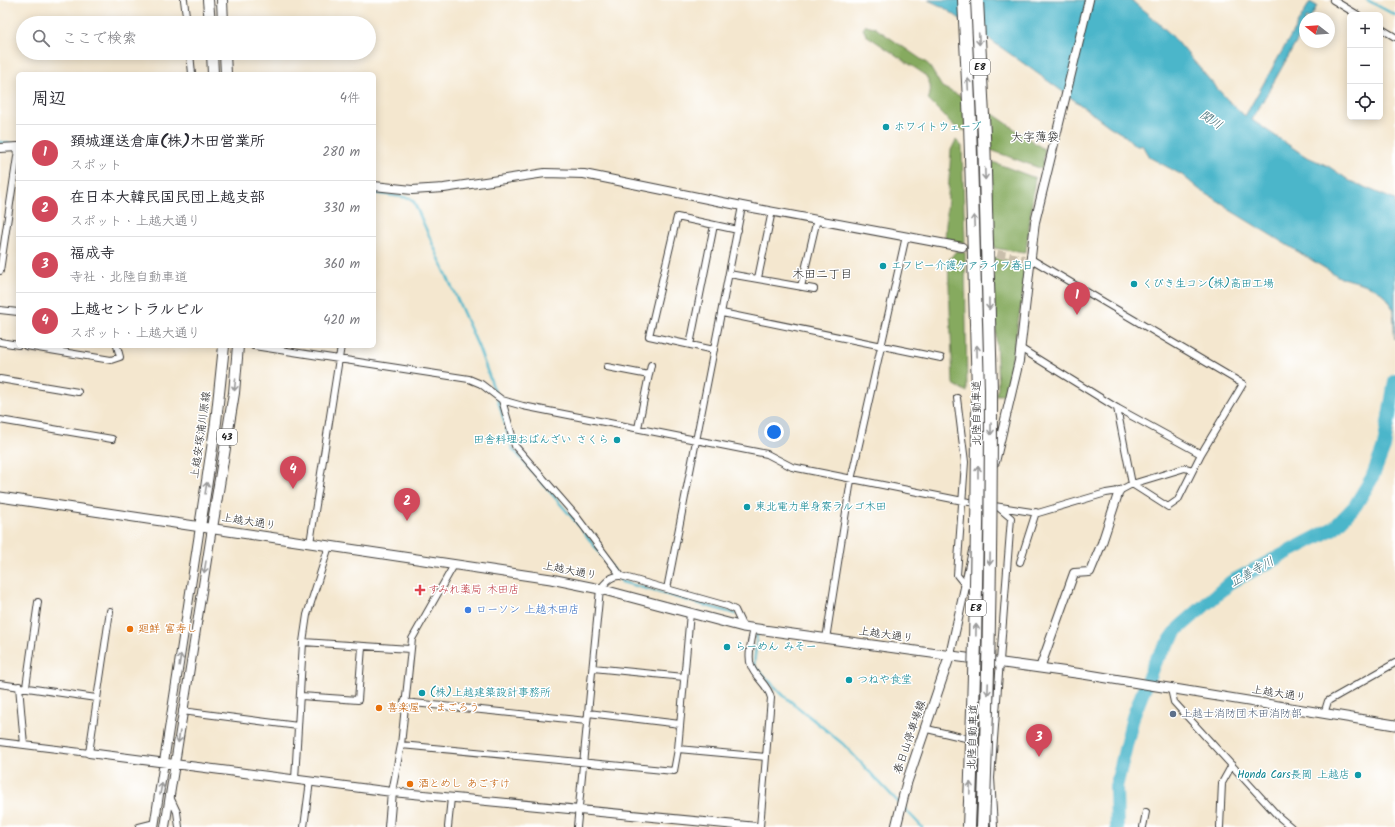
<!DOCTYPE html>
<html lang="ja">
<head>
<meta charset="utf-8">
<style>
	:root { --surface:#fff; --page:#f2f2f3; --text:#2b2b33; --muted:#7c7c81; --line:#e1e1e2; --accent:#d1495b }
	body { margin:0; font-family:Kalam,"Klee One",sans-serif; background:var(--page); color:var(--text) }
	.controls { position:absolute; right:12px; top:12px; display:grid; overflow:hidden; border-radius:6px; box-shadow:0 2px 10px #0003 }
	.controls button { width:36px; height:36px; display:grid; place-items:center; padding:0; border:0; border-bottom:1px solid var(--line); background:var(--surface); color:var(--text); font:20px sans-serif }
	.compass { position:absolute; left:1299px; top:12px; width:36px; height:36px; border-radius:50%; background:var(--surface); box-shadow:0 2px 10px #0003; rotate:287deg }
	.you { position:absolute; left:774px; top:432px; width:14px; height:14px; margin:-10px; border:3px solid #fff; border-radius:50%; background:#1a73e8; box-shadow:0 0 0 6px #1a73e833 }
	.badge { display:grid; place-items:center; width:26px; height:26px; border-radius:50%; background:var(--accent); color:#fff; font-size:13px; font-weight:700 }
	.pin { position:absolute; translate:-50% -33px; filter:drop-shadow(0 1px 2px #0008) }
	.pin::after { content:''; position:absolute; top:21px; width:14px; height:12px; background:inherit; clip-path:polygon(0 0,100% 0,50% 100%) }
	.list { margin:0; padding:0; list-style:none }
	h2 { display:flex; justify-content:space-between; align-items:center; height:52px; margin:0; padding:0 16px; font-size:17px }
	h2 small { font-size:13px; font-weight:400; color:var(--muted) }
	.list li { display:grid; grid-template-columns:26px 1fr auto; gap:12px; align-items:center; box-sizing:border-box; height:56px; padding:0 16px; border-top:1px solid var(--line) }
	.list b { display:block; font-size:15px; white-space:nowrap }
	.list p { margin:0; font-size:13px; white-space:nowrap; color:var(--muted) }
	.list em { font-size:13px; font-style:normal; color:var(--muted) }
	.icon { flex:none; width:22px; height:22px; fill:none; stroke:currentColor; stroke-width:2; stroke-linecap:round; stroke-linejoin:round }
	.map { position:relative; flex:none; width:1395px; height:827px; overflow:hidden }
	.search { position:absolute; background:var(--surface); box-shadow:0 2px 10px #0003; left:16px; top:16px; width:360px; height:44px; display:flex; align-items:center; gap:10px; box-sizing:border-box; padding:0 14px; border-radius:22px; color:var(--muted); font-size:15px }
	.panel { position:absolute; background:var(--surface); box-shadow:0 2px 10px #0003; left:16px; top:72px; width:360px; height:276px; border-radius:6px }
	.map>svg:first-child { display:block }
	.forest { fill:#86aa5e; stroke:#51633d }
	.water { fill:#4cb6ca; stroke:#346973 }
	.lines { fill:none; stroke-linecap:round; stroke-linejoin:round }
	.stream { stroke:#4cb6ca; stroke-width:2.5 }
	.river { stroke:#4cb6ca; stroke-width:14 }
	.tertiary-tunnel { stroke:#c9beab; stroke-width:8; stroke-dasharray:8 4; stroke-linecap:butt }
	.minor-casing { stroke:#3c3a37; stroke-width:8 }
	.tertiary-casing { stroke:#3c3a37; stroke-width:10 }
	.secondary-casing { stroke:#3c3a37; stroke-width:11 }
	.primary-casing { stroke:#3c3a37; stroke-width:12 }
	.motorway-casing { stroke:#3c3a37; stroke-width:14 }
	.minor { stroke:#fff; stroke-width:6 }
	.tertiary { stroke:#fff; stroke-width:8 }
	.secondary { stroke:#fff; stroke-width:9 }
	.primary { stroke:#fff; stroke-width:10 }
	.motorway { stroke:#fff; stroke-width:12 }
	.motorway-bridge-casing { stroke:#3c3a37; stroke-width:14; stroke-linecap:butt }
	.motorway-bridge { stroke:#fff; stroke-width:12 }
	.oneway { stroke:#999 }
	.culture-dot { fill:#0f9aa8; stroke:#fff; stroke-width:1.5 }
	.health-dot { fill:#e0444e; stroke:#fff; stroke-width:1.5 }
	.shop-dot { fill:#3f7fe0; stroke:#fff; stroke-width:1.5 }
	.food-dot { fill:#e8710a; stroke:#fff; stroke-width:1.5 }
	.service-dot { fill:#5c6f8a; stroke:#fff; stroke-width:1.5 }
	.labels { text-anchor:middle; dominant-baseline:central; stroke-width:3; stroke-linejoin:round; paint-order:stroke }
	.shield { fill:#fff; stroke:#606060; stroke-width:1 }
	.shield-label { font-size:10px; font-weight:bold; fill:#1c1c1c }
	.culture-label { font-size:11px; fill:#0d838f; stroke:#fff; text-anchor:start }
	.street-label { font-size:11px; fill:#1c1c1c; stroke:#fff }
	.health-label { font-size:11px; fill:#be3a42; stroke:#fff; text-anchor:start }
	.shop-label { font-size:11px; fill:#366cbe; stroke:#fff; text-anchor:start }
	.food-label { font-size:11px; fill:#c56008; stroke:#fff; text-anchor:start }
	.service-label { font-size:11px; fill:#4e5e75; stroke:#fff; text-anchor:start }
	.water-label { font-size:12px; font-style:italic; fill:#32616a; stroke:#fff }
	.neighbourhood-label { font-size:12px; fill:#1c1c1c; stroke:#fff }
</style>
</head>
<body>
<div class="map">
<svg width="1395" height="827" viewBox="0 0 1395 827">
	<rect width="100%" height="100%" fill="#fff"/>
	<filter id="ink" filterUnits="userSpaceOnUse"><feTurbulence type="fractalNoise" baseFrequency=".025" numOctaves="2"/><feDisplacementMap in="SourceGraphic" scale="8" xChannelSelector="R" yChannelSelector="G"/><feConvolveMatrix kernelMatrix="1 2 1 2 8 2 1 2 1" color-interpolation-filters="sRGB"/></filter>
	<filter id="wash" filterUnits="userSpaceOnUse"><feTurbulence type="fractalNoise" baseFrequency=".012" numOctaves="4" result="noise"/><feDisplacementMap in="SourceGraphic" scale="16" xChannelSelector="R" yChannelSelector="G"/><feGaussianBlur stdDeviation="0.9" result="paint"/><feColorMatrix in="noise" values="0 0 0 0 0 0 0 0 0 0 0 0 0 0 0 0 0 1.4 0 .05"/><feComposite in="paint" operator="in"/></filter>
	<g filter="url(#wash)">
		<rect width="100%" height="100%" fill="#f4e7cf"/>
		<path class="forest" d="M866,25l8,2 54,37 14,23 24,12 -1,32 -10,-4 -27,-27c4,-10 3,-18 -4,-26l-58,-39 -3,-6z
			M986,109l59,41 -3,19 -54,-20z
			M956,140l6,6 3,97 -20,-4 6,-89z
			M993,162l42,16 -9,73 -2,2 -30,-5 -3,-46z
			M956,251l9,1 2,140 -14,-8 -5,-123z
			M993,257l26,6 6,5 -1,18 -17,104 -3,5h-9l3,-7z"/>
		<path class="water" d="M928,0h203c15,13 30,24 44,39 23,26 43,54 70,77l65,-114 7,4 -7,12h-5v9l-53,93 53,36 23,10 22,15 45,19v139c-2,-9 0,-21 -3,-31 -4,-19 -35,-27 -51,-30l-113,-69 -3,-4 -25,-15 -18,-15 -33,-18 -7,-12h-8c-9,-12 -18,-13 -29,-22 -53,-40 -107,-78 -162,-116z"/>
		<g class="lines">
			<path class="stream" d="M1367,0l28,15
				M0,142l12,2
				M374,193l36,5 4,4 64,144 17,46
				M497,397l15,51 64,74 46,60 114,32
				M756,632l1,2 -3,32 30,30 59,48 57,60
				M903,807l19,20"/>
			<path class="river" d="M1117,827l-1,-40 17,-70 22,-56 24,-33 52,-46 103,-54 21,-22 17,-28 12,-31 11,-66"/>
		</g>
	</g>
	<g filter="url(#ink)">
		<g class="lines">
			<path class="tertiary-tunnel" d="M962,247l62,12"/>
			<g class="minor-casing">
				<path id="minor" d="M184,0l3,23
					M1333,0l25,15
					M1380,28l15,9
					M190,53l2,21
					M0,271l18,-121
					M729,274l85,15
					M758,278l14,-67
					M801,287l16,-68
					M0,310l18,2
					M722,313l219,45
					M0,342l18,3
					M690,345l24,-120
					M26,346l85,14 9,-3 -3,-11
					M254,346l215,33 12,5 21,16 21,6 244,48 25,13 171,34 75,12 68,-20 13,-2 13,-7 36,23 10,-7 23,-46 42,-70 -212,-125
					M1020,348l97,60 84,46
					M714,350l-65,-14 28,-119 61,13
					M607,367l42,8
					M0,379l78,13
					M957,398l8,64 -8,113 8,10
					M502,400l13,46 61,70 45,60
					M1117,408l15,76 53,-16 8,2
					M0,420l112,19
					M638,428l13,-63
					M310,543l31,-197
					M1020,562l16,-50
					M667,589l75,-383
					M690,613l-12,136 88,8
					M754,628c-2,11 -7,27 -3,38 4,12 17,18 20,32l-11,129
					M826,639l25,-159 55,-244
					M303,642l4,-27 22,-69
					M593,668l91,9
					M0,684l96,14
					M19,686l5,59
					M26,687l12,-85
					M1171,689l3,13 104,114 13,11
					M301,696l57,4 4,-53
					M404,702l183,19
					M182,711l116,15
					M588,713l92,11
					M1324,714l4,-13 67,-38
					M927,729l60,14
					M0,742l89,11 21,-142
					M401,745l273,26 4,-22
					M295,779l8,-137 107,7
					M392,792l9,-47 11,-106 42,-74
					M170,797l7,15 2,15
					M139,827l16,-4
					M304,827l6,-46
					M448,827l3,-29
					M577,827l23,-238c6,-7 11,-14 21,-13l106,30 8,4 8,17
					M994,827l-3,-49 20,-260 -13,-11
					M1143,827l3,-15
					M1220,827l2,-44 10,-18"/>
			</g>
			<g class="tertiary-casing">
				<path id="tertiary" d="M0,148l18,-1
					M374,186l38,4 32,-2 101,-15 39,1 158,32 220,41
					M995,462l24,-101 16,-139 54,-222
					M950,655l23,-104
					M1040,668l34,-95 16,-1 12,-29 17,-52
					M89,753l303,39 365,35
					M154,827l46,-300
					M165,827l47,-299
					M389,827l3,-35"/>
			</g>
			<g class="secondary-casing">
				<path id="secondary" d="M0,497l551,82 49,10 143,38 340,47 312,51
					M896,827l11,-45 43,-127"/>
			</g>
			<g class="primary-casing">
				<path id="primary" d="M208,0l2,23
					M222,0l1,23
					M212,53l1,21
					M225,53l1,21
					M200,527l16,-105 8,-76
					M212,528l22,-135 4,-47"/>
			</g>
			<g class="motorway-casing">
				<path id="motorway" d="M964,0l6,123 8,267
					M977,0l7,135 7,255"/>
			</g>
			<use href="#minor" class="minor"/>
			<use href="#tertiary" class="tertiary"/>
			<use href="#secondary" class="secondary"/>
			<use href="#primary" class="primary"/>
			<use href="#motorway" class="motorway"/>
			<g class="motorway-bridge-casing">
				<path id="motorway-bridge" d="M969,827c6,-146 9,-291 9,-437
					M983,827c6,-146 8,-291 8,-437"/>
			</g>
			<use href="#motorway-bridge" class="motorway-bridge"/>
		</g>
		<defs><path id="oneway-shaft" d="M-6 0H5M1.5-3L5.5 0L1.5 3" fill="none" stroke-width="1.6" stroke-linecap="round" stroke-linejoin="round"/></defs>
		<g class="oneway">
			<use href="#oneway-shaft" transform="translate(979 39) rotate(87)"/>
			<use href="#oneway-shaft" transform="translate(968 84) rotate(-93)"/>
			<use href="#oneway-shaft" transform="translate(985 174) rotate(88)"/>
			<use href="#oneway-shaft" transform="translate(974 221) rotate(-92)"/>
			<use href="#oneway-shaft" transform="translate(989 304) rotate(89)"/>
			<use href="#oneway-shaft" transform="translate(977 351) rotate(-91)"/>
			<use href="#oneway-shaft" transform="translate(235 385) rotate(95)"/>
			<use href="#oneway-shaft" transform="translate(991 429) rotate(90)"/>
			<use href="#oneway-shaft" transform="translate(978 472) rotate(-90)"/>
			<use href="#oneway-shaft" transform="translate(206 488) rotate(-81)"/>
			<use href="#oneway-shaft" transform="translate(990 559) rotate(91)"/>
			<use href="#oneway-shaft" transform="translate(205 567) rotate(99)"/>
			<use href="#oneway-shaft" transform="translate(976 630) rotate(-89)"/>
			<use href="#oneway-shaft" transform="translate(180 660) rotate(-82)"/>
			<use href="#oneway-shaft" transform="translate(988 689) rotate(92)"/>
			<use href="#oneway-shaft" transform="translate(179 737) rotate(98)"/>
			<use href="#oneway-shaft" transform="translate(970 788) rotate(-88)"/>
			<use href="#oneway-shaft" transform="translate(161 789) rotate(-80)"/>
		</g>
	</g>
	<g class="culture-dot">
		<circle cx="886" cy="127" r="4"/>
		<circle cx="883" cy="266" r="4"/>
		<circle cx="1134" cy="284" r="4"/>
		<circle cx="617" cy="440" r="4"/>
		<circle cx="747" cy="507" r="4"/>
		<circle cx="727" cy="647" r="4"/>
		<circle cx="849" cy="680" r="4"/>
		<circle cx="422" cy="693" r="4"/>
		<circle cx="1358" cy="775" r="4"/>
	</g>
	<path class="health-dot" d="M418 584h4v4h4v4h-4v4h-4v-4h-4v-4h4z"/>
	<circle class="shop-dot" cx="468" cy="610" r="4"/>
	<g class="food-dot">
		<circle cx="130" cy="629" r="4"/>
		<circle cx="379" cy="708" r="4"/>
		<circle cx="410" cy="784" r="4"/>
	</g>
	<circle class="service-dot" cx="1173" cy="714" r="4"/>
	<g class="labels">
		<g class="shield">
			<rect x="970" y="59" width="20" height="16" rx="3"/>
			<rect x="217" y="429" width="20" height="16" rx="3"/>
			<rect x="966" y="600" width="20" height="16" rx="3"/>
		</g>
		<g class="shield-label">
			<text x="980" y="67">E8</text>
			<text x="227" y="437">43</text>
			<text x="976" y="608">E8</text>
		</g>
		<g class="culture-label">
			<text x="894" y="127">ホワイトウェーブ</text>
			<text x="891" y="266">エフビー介護ケアライフ春日</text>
			<text x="1142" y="284">くびき生コン(株)高田工場</text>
			<text x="609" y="440" text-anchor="end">田舎料理おばんざい さくら</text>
			<text x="755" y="507">東北電力単身寮ラルゴ木田</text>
			<text x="735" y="647">らーめん みそー</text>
			<text x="857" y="680">つねや食堂</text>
			<text x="430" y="693">(株)上越建築設計事務所</text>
			<text x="1350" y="775" text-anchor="end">Honda Cars長岡 上越店</text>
		</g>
		<g class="street-label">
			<text transform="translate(977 413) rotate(-90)">北陸自動車道</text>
			<text transform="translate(201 435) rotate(-82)">上越安塚浦川原線</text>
			<text transform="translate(249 522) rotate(9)">上越大通り</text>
			<text transform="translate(570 571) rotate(11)">上越大通り</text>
			<text transform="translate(886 635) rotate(8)">上越大通り</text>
			<text transform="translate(1279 694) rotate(9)">上越大通り</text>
			<text transform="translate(910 737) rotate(-71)">春日山停車場線</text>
			<text transform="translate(973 737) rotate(-88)">北陸自動車道</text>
		</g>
		<g class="health-label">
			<text x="428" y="590">すみれ薬局 木田店</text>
		</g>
		<g class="shop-label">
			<text x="476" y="610">ローソン 上越木田店</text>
		</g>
		<g class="food-label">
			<text x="138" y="629">廻鮮 富寿し</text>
			<text x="387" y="708">喜楽屋 くまごろう</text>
			<text x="418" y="784">酒とめし あごすけ</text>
		</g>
		<g class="service-label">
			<text x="1181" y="714">上越士消防団木田消防部</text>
		</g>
		<g class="water-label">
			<text transform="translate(1211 120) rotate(33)">関川</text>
			<text transform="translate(1252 572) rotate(-29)">正善寺川</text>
		</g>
		<g class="neighbourhood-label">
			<text x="1035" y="137">大字薄袋</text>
			<text x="822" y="274">木田二丁目</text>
		</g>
	</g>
</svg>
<div class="controls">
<button>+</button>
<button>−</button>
<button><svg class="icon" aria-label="locate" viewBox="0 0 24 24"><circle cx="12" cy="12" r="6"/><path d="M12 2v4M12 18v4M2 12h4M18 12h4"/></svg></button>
</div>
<svg class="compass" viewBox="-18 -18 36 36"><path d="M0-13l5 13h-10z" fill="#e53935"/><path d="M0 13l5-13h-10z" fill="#7c7c81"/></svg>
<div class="you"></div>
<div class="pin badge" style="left:1077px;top:315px">1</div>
<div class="pin badge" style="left:407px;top:521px">2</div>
<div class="pin badge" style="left:1039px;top:757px">3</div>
<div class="pin badge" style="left:293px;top:489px">4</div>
<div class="search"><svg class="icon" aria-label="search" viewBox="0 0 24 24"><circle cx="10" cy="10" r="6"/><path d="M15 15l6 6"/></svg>ここで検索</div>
<section class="panel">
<h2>周辺<small>4件</small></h2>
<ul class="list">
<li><span class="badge">1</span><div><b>頚城運送倉庫(株)木田営業所</b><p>スポット</p></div><em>280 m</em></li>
<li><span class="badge">2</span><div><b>在日本大韓民国民団上越支部</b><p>スポット · 上越大通り</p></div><em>330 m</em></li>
<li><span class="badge">3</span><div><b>福成寺</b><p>寺社 · 北陸自動車道</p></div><em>360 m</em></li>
<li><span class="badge">4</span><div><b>上越セントラルビル</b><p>スポット · 上越大通り</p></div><em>420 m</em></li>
</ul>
</section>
</div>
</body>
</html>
